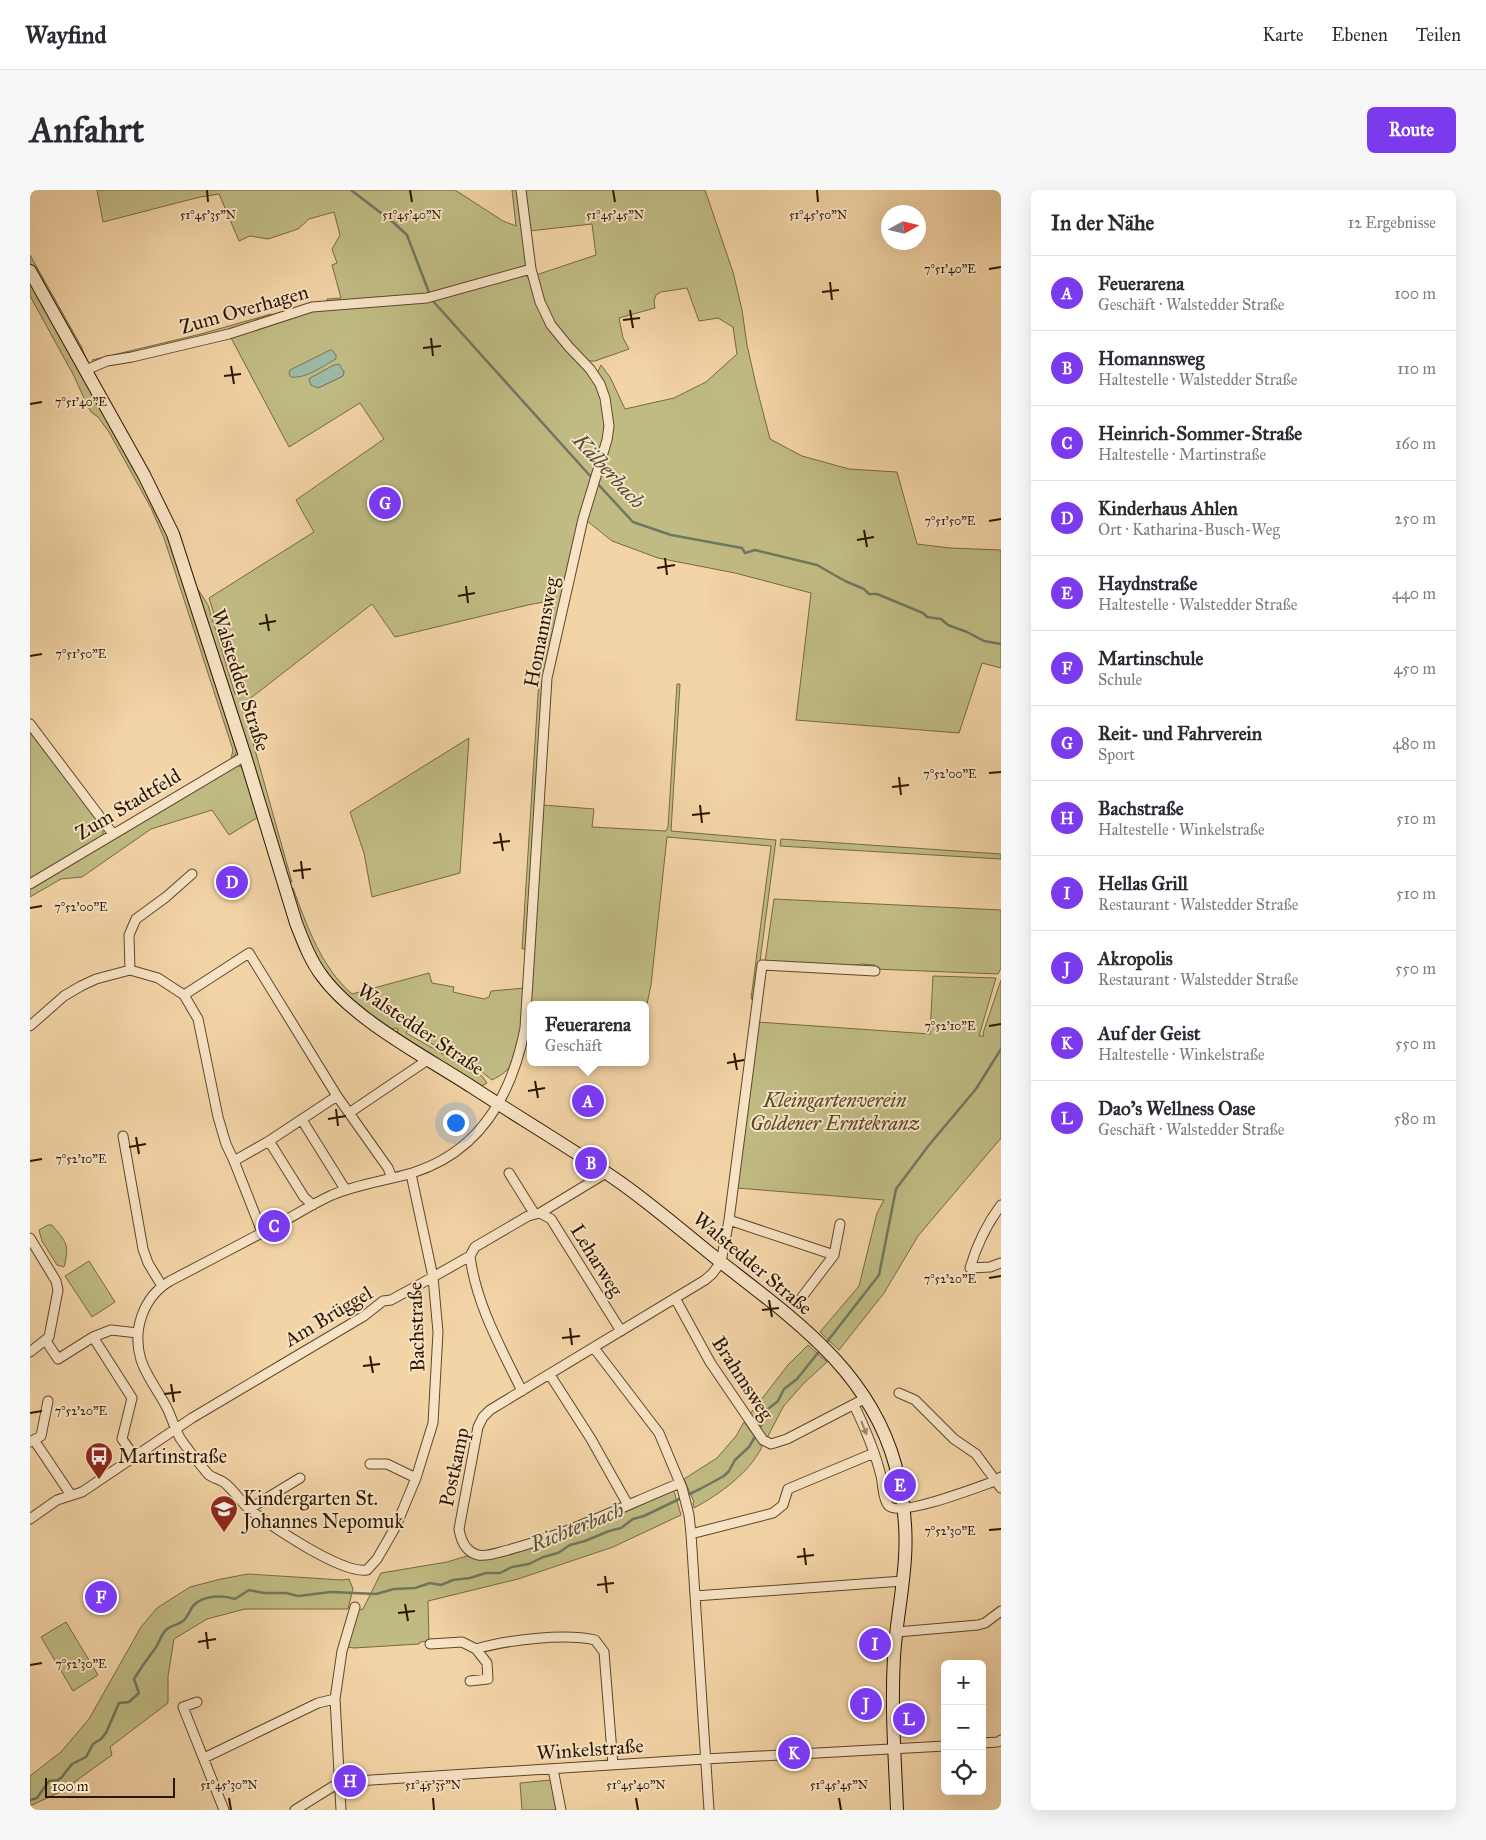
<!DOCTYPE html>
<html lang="de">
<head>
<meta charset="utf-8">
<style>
	:root { --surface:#fff; --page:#f7f7f7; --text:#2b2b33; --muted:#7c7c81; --line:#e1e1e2; --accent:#7c3aed }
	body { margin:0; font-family:"IM FELL Great Primer",serif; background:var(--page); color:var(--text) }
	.controls { position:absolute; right:15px; bottom:15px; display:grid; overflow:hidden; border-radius:8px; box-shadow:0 5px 20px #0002 }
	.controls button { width:45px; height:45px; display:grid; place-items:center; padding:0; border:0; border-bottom:1px solid var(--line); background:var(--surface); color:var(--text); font:25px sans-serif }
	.compass { position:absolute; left:851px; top:15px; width:45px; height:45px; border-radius:50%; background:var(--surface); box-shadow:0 5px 20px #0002; rotate:82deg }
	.scale { position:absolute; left:15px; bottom:12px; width:130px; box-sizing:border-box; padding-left:5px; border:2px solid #2b1600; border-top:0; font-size:14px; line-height:18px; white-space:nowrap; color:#2b1600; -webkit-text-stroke:4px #f7e3c5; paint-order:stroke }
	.you { position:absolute; left:425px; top:932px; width:18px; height:18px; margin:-12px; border:4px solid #fff; border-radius:50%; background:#1a73e8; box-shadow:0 0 0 8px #1a73e833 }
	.badge { display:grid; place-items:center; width:32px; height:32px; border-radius:50%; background:var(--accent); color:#fff; font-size:16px; font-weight:700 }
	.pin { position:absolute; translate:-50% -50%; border:2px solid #fff; box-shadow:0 1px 5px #0006 }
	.popup { position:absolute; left:497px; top:811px; width:122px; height:65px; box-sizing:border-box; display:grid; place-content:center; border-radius:8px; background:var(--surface); filter:drop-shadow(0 1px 4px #0005); font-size:16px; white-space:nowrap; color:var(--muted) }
	.popup b { font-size:19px; color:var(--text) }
	.popup::after { content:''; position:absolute; left:50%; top:100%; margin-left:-10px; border:10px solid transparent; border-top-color:var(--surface) }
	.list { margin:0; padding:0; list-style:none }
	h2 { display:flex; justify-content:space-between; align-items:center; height:65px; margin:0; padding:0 20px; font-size:21px }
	h2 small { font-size:16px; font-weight:400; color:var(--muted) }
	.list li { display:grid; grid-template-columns:32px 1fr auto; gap:15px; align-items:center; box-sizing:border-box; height:75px; padding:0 20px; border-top:1px solid var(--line) }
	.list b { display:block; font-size:19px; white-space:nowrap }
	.list p { margin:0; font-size:16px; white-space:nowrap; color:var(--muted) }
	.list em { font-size:16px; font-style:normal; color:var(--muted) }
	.icon { flex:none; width:28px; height:28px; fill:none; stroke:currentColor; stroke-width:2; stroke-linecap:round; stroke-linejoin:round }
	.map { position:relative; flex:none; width:971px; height:1620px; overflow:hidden; border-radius:8px }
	header { display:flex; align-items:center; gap:30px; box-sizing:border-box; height:70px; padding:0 25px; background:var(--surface); border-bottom:1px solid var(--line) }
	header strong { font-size:24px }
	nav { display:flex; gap:28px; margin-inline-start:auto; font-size:18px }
	.intro { display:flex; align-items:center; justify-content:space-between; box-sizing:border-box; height:120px; padding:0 30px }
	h1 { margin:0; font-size:35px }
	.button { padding:12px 22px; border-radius:8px; background:var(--accent); color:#fff; font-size:18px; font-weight:700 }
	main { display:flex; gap:30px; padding:0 30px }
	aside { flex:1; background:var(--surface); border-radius:8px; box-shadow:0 5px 20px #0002 }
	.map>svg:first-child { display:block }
	.green { fill:#c0bb83; stroke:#766842; fill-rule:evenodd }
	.water { fill:#9cb8a4; stroke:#6f7762 }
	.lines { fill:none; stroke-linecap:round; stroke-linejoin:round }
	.stream { stroke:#6f7762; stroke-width:2.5 }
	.minor-casing { stroke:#5d462a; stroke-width:11 }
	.secondary-casing { stroke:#2b1600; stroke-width:14 }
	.minor { stroke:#f7e3c5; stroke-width:9 }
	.secondary { stroke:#f7e3c5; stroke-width:12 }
	.oneway { fill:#9b876c }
	.ticks { fill:none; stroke:#2b1600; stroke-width:2 }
	.labels { text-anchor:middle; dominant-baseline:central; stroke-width:4; stroke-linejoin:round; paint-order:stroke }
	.street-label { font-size:20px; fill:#2b1600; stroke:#f7e3c5 }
	.park-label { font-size:20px; font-style:italic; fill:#584827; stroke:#f7e3c5 }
	.poi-label { font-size:20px; fill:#2b1600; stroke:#f7e3c5; text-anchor:start }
	.water-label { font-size:21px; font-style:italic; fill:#534f39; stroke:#f7e3c5 }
	.ticks-label { font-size:12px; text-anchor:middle; fill:#2b1600; stroke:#f7e3c5; stroke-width:4; stroke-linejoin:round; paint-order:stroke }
</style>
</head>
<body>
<header>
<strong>Wayfind</strong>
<nav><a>Karte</a><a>Ebenen</a><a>Teilen</a></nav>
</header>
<div class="intro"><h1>Anfahrt</h1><a class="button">Route</a></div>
<main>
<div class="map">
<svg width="971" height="1620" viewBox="0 0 971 1620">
	<rect width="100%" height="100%" fill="#f3d4a6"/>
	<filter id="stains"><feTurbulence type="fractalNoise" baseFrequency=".004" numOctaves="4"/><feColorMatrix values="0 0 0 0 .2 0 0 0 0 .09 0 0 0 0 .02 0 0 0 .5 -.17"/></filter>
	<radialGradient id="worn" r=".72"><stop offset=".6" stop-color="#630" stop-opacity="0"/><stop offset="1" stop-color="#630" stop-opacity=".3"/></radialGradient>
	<path class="green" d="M67,0h358l48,31 13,5 -4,-36h6l8,74 -2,2 -87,28 -109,9 -1,-4 14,-1 -9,-33 5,-2 -5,-14 8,-14 -6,-23 -25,7 -11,10 -30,10 -18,-3 -11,5 -20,-47 -19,3 -97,25z
		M494,0h181l28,82 9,38 5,35 9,40 14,54 32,17 47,13 48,3 20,72 33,4 51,2v118l-19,-5 -23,70 -163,-13 15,-127 -76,-20 -77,-15 -46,-17 -26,-21 24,-80 -13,-67 4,-8 9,12 15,32 49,-11 32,-16 31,-28 -4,-27 -15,-9 -19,3 -12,-33 -26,4 -5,3 -2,6 1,7 -36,10 4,20 6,11 -34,12h-9l-32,-37 -11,-23 -7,-26 60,-20 -4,-31 -63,7z
		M0,65l51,91 8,19 -5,-5 -54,-97z
		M493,84l6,4 8,26 51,68 8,14 5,13 4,27 -2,14 -14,44 -45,192 -16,272 -6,1 17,-270 5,-34 10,-45 -26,5 -133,32 -23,-33 -120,93 -9,10 49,175 -4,-1 -91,-293 11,17 27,89h4l-30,-96 105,-66 -18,-32 88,-61 -24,-36 -71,44 -59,-111 74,-25 122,-9zM304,175l10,7 -1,4 -25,12 -9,-8z
		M0,89l127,227 13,30 67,215 -3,6 -3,2 2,-9 -69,-212 -13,-30 -42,-76 -11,-15 -7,-5 -4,-7 -13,-29 -44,-80z
		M241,124l1,3 -44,15 -135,32 -1,-4 109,-26z
		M647,494h3l-9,147 105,9 -21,159h-4l20,-153 -104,-9 -16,148 -5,24v-4h-116v11h-1l14,-211 51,4 -2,18 74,4 2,-4z
		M0,538l73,98v10l-73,45z
		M439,548l-9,135 -88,24 -8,-44 -14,-41z
		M205,575l7,2 18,49 -31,19 -17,-25 -61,19 -69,48 -21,2 -31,18v-10z
		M751,649l220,15v5l-221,-13z
		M263,698c14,38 28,79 59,106l77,-21 3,10 22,4 -1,5 31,7 5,-2 2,-6 34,-3c-1,19 -5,62 -15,78 -3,6 -12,11 -18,14l-10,-8 -74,-42 -2,3 76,43 5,7 -5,3 -85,-52 1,-5 -3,-1 -4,2c-32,-25 -65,-46 -82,-86 -7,-17 -12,-37 -17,-55z
		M744,709l227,11v58l-3,6 -123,-5v-4l-14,-1 -16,3 -80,-5z
		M903,786l63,2 -17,58h5l-1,-3 18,-53v158l-83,98 -34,57 -45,57 -19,-18 39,-46 18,-73 7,-13 -147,-12 20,-166 173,12z
		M18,1035h4c14,17 18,19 12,42l-7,-2 -15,-24 -3,-11z
		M59,1071l26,41 -23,15 -27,-41z
		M778,1155l19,17 -24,22 -20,23 -16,31 -17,-24 38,-49z
		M714,1232l18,25c-13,26 -42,47 -68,61l-1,-5 1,-1 -10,-23 33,-21 19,-22z
		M644,1301l7,24 -68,32 -95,32 -90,22 1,40 -9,1 -1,2 -65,4 -7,-1 11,-37 5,-1 18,-36 66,-11 20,-6 16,4 27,-5 94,-34z
		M218,1384l94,6 7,-1 4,10 -5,20h-103l-38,10 -33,20 -6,37v27l-58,44 2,8 -50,36 -32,15v-30l31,-24 28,-33 52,-92 16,-19 33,-21 31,-8z
		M36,1432l32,53 -25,16 -32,-54z
		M521,1590l5,30h-34l-2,-27z"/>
	<path class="water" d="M300,160h2l4,5v4c-13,7 -30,20 -45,18l-2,-3 1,-4z
		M309,174l5,8 -1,4 -25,12 -7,-3 -2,-5 1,-2 24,-13z"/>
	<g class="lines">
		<path class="stream" d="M321,0l43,33 13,12 23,60
			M402,110l160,178
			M566,292l37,40 38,13 71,13 3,5 10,-3 62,15 28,16 19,8 5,5h8l46,19 4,4 14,2 7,6 19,7 17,9 17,3
			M796,1153l53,-68 17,-86 33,-44 47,-56 25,-40
			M729,1240l9,-21 10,-8 6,-12 13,-10 24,-30
			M0,1610l7,-2 12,-17 9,-1 3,-2 11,-14 14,-7 7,-13 8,-5 5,-6 13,-30 10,-1 10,-9 -5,-14c6,-10 13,-20 20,-29 5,-6 6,-14 12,-20 5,-5 12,-5 17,-9 5,-4 7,-12 11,-16 10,-10 29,-10 41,-6l14,-9 15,3h22l12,3 33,-4 45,2 18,-5 21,-1 15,-5 11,2 12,-5 17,-2 16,-5h14l12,-6 17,-3 14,-7 15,-4 12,-8 15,-4 24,-10 12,-3 12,-9 11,-3 56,-27 24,-13 5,-5 6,-11 14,-13 7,-12"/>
		<g class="minor-casing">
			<path id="minor" d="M56,180l21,-9 25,-4 97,-23 83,-27 115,-9 104,-29
				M0,534l83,110
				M0,694l215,-128
				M100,780l-1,-35 7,-16 30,-22 26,-23
				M154,805l65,-42 88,143 -68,45 -35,20
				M0,836l34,-30 17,-10 15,-7 34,-9 28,8 26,17 14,24 20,98 8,27 8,17 28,71
				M307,906l51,72 4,10
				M319,923l80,-54
				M272,930l43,69
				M93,946l20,113 5,14 14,23
				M239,951l35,56 9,8
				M479,983l25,40
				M381,984l22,103 5,55 -5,91 -17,55 -20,48 -19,33 -10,11c-26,4 -95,-44 -117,-60 -8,-7 -15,-18 -23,-25 -5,-6 -14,-6 -19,-11 -10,-12 -20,-24 -28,-36 -5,-9 -8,-19 -12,-28 -8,-17 -21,-32 -27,-50 -9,-30 2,-63 29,-79 35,-18 70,-37 105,-55 19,-10 37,-22 57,-31 26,-11 53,-14 80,-22 68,-21 100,-78 113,-145l22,-350 36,-159 24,-79 2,-14 -4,-28 -5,-14 -10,-15 -21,-22 -18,-22 -11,-23 -9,-33 -10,-79
				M971,1015c-15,20 -24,39 -31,63l20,-1 11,-4
				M510,1023l11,6 70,112
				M699,1030l105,35 -32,42
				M0,1048l26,43 2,9 -9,47 -19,15
				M804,1065l6,-31
				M440,1066c6,48 31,92 52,135
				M645,1108l35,64 53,78 8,4 16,-5 79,-41
				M16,1151l12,18 35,-22
				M564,1158l65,85 23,55 7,27 2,19 18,276
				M520,1185l41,64 37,66
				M869,1203l16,7 39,39 22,15 25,34
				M824,1215c11,23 21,46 27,71 2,9 2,24 8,30 12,11 89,-19 106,-25l6,-4
				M4,1250l37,55
				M0,1252l11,-6 7,-35
				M104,1266l-12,-17 10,-41 -39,-61 18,-7 27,3
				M340,1274h17l29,14
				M650,1293c-56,23 -112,51 -172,67 -9,2 -20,7 -30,5 -12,-3 -17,-14 -19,-26l19,-102 5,-10 7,-7 215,-130 7,-6 9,-12 8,-42 33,-255 113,6
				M219,1319l51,-31
				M0,1329l27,-19 25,-8 110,-74 172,-102 19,-15 8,-1 42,-23 37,-21 5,-9 53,-31 12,-3 66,-40
				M661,1344l82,-21 10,-8 5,-16 86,-36
				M665,1406l208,-15
				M867,1442l81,-7 7,-2 16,-12
				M400,1454l32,-2 14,7 11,14 1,16 -18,2
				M446,1459c30,-9 89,-16 119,-9l9,12 9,113
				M167,1512l-14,5 41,103
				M952,1553l16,-1 3,-2
				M174,1568l114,-55 17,-4
				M523,1579l8,41
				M265,1620l45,-28 365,-23 240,-13
				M311,1620l-6,-111 7,-48 13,-44"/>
		</g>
		<g class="secondary-casing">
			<path id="secondary" d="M0,81l114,204 29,59 72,222 51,167c7,18 14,37 26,53 32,44 104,81 150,111 49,32 101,62 149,96 35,25 67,53 101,80 73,57 147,108 173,201 8,30 12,63 10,94 -2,33 -9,66 -11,99 -3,51 1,102 3,153"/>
		</g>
		<use href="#minor" class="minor"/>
		<use href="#secondary" class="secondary"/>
	</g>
	<defs><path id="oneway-solid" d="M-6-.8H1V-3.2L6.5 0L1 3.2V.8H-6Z" transform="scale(1.25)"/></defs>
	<use class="oneway" href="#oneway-solid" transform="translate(834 1238) rotate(68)"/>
	<path class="ticks" d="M177,0l1,12M380,0l2,12M583,0l2,12M787,0l1,12M959,79l12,-2M800,92l2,18M792,102l17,-2M600,120l3,18M593,130l17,-2M401,148l2,18M393,158l18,-2M201,176l3,18M194,186l17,-2M0,214l12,-2M959,331l12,-2M834,340l3,17M827,350l17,-3M635,368l2,17M627,378l18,-3M436,396l2,17M428,406l17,-3M236,424l3,17M229,434l17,-3M0,466l12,-2M959,583l12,-1M869,587l2,18M862,597l17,-2M670,615l2,18M662,625l18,-2M470,643l3,18M463,653l17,-2M271,671l2,18M263,681l18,-2M0,718l12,-2M959,836l12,-2M704,863l3,17M697,873l17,-3M505,891l3,17M498,901l17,-3M306,919l2,17M298,929l18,-3M106,947l3,17M99,957l17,-3M0,971l12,-2M959,1088l12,-2M739,1110l3,17M732,1120l17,-2M540,1138l2,17M532,1148l18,-2M340,1166l3,17M333,1176l17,-2M141,1194l3,18M134,1204l17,-2M0,1223l12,-2M959,1340l12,-1M774,1358l2,17M767,1367l17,-2M575,1386l2,17M567,1395l17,-2M375,1414l3,17M368,1423l17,-2M176,1442l2,17M168,1452l18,-3M0,1475l12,-2M199,1608l2,12M403,1608l1,12M606,1608l2,12M809,1608l2,12"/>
	<defs>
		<g id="bus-pin" transform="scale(1.4375)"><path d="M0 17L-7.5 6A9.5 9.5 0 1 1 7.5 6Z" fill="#8f2418" stroke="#f7e3c5"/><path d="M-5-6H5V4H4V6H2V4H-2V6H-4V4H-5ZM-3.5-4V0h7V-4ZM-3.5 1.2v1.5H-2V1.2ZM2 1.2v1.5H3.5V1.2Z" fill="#fff"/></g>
		<g id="school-pin" transform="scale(1.4375)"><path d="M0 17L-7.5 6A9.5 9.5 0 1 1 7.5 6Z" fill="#8f2418" stroke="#f7e3c5"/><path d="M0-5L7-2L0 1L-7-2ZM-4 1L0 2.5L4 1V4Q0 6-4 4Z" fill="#fff"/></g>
	</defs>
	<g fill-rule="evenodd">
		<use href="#bus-pin" x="69" y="1266"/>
		<use href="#school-pin" x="194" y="1319"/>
	</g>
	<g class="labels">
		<g class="street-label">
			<text transform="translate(214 119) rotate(-16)">Zum Overhagen</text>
			<text transform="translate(511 442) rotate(-79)">Homannsweg</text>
			<text transform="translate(211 490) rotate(72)">Walstedder Straße</text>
			<text transform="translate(98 614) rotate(-31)">Zum Stadtfeld</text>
			<text transform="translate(391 839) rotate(34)">Walstedder Straße</text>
			<text transform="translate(567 1070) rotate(58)">Leharweg</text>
			<text transform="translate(723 1073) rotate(40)">Walstedder Straße</text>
			<text transform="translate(298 1126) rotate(-31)">Am Brüggel</text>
			<text transform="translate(386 1137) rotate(-92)">Bachstraße</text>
			<text transform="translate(713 1188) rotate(57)">Brahmsweg</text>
			<text transform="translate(424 1277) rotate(-78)">Postkamp</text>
			<text transform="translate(560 1559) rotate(-4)">Winkelstraße</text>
		</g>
		<g class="park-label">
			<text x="805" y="910">Kleingartenverein<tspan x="805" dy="23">Goldener Erntekranz</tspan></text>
		</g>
		<g class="poi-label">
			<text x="88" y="1266">Martinstraße</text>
			<text x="213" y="1308">Kindergarten St.<tspan x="213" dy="23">Johannes Nepomuk</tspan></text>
		</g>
		<g class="water-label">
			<text transform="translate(579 281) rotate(47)">Kälberbach</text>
			<text transform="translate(547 1337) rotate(-22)">Richterbach</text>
		</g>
	</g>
	<g class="ticks-label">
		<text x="178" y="29">51°45'35"N</text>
		<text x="382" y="29">51°45'40"N</text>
		<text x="585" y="29">51°45'45"N</text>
		<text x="788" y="29">51°45'50"N</text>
		<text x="920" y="83">7°51'40"E</text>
		<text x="51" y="216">7°51'40"E</text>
		<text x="920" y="335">7°51'50"E</text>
		<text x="51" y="468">7°51'50"E</text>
		<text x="920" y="588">7°52'00"E</text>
		<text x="51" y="721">7°52'00"E</text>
		<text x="920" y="840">7°52'10"E</text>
		<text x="51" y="973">7°52'10"E</text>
		<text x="920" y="1093">7°52'20"E</text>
		<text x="51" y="1225">7°52'20"E</text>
		<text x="920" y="1345">7°52'30"E</text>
		<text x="51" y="1478">7°52'30"E</text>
		<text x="199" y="1599">51°45'30"N</text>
		<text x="403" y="1599">51°45'35"N</text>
		<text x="606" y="1599">51°45'40"N</text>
		<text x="809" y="1599">51°45'45"N</text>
	</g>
	<rect width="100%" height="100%" filter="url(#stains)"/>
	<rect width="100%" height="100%" fill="url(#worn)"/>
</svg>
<div class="controls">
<button>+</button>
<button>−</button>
<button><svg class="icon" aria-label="locate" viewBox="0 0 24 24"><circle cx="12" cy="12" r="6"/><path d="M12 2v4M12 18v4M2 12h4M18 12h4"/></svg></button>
</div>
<svg class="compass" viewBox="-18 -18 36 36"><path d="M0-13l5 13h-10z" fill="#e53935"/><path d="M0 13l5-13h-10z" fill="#7c7c81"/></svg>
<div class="scale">100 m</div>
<div class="you"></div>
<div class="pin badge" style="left:558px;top:911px">A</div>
<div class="popup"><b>Feuerarena</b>Geschäft</div>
<div class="pin badge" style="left:561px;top:973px">B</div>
<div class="pin badge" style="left:244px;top:1036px">C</div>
<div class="pin badge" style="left:202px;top:692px">D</div>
<div class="pin badge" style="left:870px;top:1295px">E</div>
<div class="pin badge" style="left:71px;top:1407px">F</div>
<div class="pin badge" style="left:355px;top:313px">G</div>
<div class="pin badge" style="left:320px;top:1591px">H</div>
<div class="pin badge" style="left:845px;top:1454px">I</div>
<div class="pin badge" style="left:836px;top:1514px">J</div>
<div class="pin badge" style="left:764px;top:1563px">K</div>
<div class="pin badge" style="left:879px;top:1529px">L</div>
</div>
<aside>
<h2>In der Nähe<small>12 Ergebnisse</small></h2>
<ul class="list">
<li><span class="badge">A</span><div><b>Feuerarena</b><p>Geschäft · Walstedder Straße</p></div><em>100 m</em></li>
<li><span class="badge">B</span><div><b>Homannsweg</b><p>Haltestelle · Walstedder Straße</p></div><em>110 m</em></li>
<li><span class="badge">C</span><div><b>Heinrich-Sommer-Straße</b><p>Haltestelle · Martinstraße</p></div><em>160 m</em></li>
<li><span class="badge">D</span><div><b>Kinderhaus Ahlen</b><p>Ort · Katharina-Busch-Weg</p></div><em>250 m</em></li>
<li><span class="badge">E</span><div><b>Haydnstraße</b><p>Haltestelle · Walstedder Straße</p></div><em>440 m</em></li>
<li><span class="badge">F</span><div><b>Martinschule</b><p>Schule</p></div><em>450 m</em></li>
<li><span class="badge">G</span><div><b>Reit- und Fahrverein</b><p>Sport</p></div><em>480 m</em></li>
<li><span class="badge">H</span><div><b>Bachstraße</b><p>Haltestelle · Winkelstraße</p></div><em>510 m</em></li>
<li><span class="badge">I</span><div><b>Hellas Grill</b><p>Restaurant · Walstedder Straße</p></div><em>510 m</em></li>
<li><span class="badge">J</span><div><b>Akropolis</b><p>Restaurant · Walstedder Straße</p></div><em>550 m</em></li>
<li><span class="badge">K</span><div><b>Auf der Geist</b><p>Haltestelle · Winkelstraße</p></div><em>550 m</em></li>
<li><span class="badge">L</span><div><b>Dao's Wellness Oase</b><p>Geschäft · Walstedder Straße</p></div><em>580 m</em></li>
</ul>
</aside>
</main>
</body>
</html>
